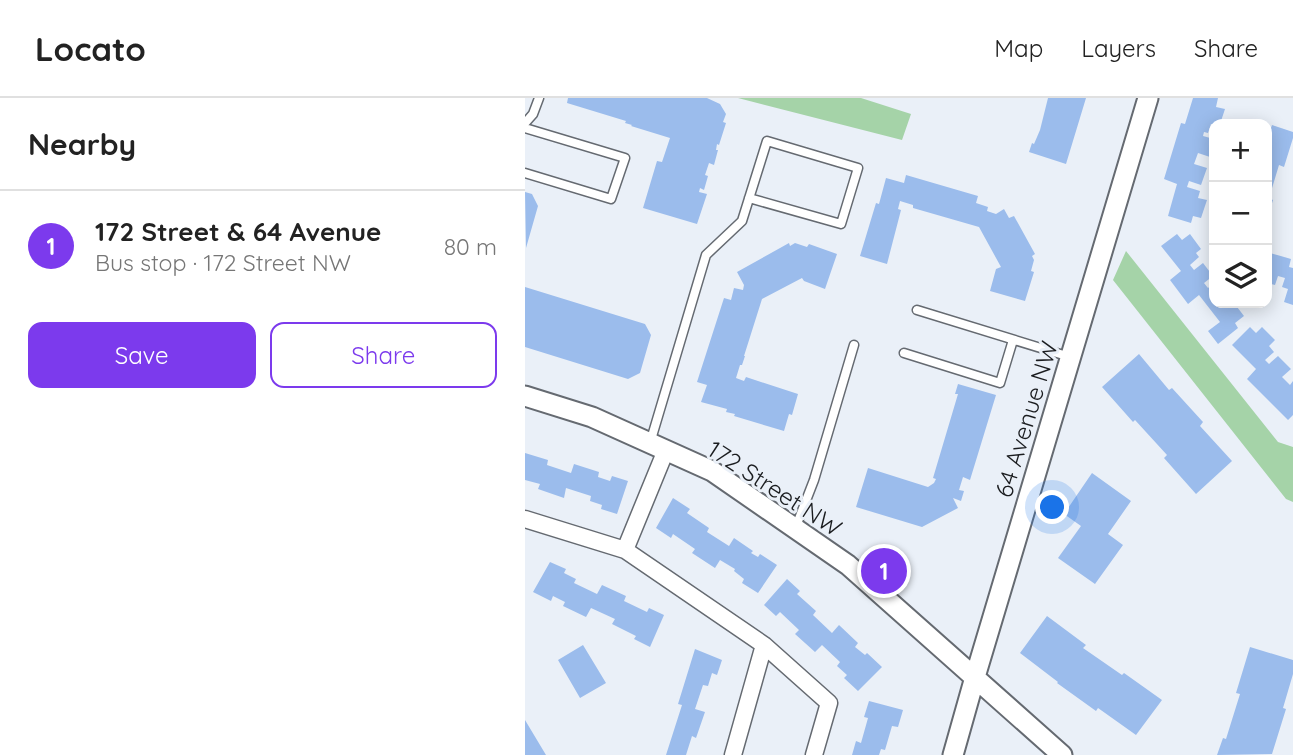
<!DOCTYPE html>
<html lang="en">
<head>
<meta charset="utf-8">
<style>
	:root { --surface:#fff; --page:#f2f2f2; --text:#222; --muted:#767676; --line:#e0e0e0; --accent:#7c3aed }
	body { margin:0; font-family:Quicksand,sans-serif; background:var(--page); color:var(--text) }
	.controls { position:absolute; right:21px; top:21px; display:grid; overflow:hidden; border-radius:14px; box-shadow:0 4px 18px #0003 }
	.controls button { width:63px; height:63px; display:grid; place-items:center; padding:0; border:0; border-bottom:2px solid var(--line); background:var(--surface); color:var(--text); font:35px sans-serif }
	.you { position:absolute; left:528px; top:410px; width:24px; height:24px; margin:-18px; border:5px solid #fff; border-radius:50%; background:#1a73e8; box-shadow:0 0 0 10px #1a73e833 }
	.badge { display:grid; place-items:center; width:46px; height:46px; border-radius:50%; background:var(--accent); color:#fff; font-size:23px; font-weight:700 }
	.pin { position:absolute; translate:-50% -50%; border:4px solid #fff; box-shadow:0 2px 7px #0006 }
	.list { margin:0; padding:0; list-style:none }
	h2 { display:flex; justify-content:space-between; align-items:center; height:91px; margin:0; padding:0 28px; font-size:30px }
	h2 small { font-size:23px; font-weight:400; color:var(--muted) }
	.list li { display:grid; grid-template-columns:46px 1fr auto; gap:21px; align-items:center; box-sizing:border-box; height:112px; padding:0 28px; border-top:2px solid var(--line) }
	.list b { display:block; font-size:26px; white-space:nowrap }
	.list p { margin:0; font-size:23px; white-space:nowrap; color:var(--muted) }
	.list em { font-size:23px; font-style:normal; color:var(--muted) }
	.actions { display:flex; gap:14px; padding:21px 28px }
	.actions a { flex:1; padding:16px 0; border:2px solid var(--accent); border-radius:14px; text-align:center; font-size:24px; color:var(--accent) }
	.actions .main { background:var(--accent); color:#fff }
	.icon { flex:none; width:38px; height:38px; fill:none; stroke:currentColor; stroke-width:2; stroke-linecap:round; stroke-linejoin:round }
	.map { position:relative; flex:none; width:768px; height:657px; overflow:hidden }
	header { display:flex; align-items:center; gap:42px; box-sizing:border-box; height:98px; padding:0 35px; background:var(--surface); border-bottom:2px solid var(--line) }
	header strong { font-size:33px }
	nav { display:flex; gap:38px; margin-inline-start:auto; font-size:24px }
	main { display:flex }
	aside { flex:1; background:var(--surface) }
	.map>svg:first-child { display:block }
	.green { fill:#a5d3a8 }
	.building { fill:#9bbcec }
	.lines { fill:none; stroke-linecap:round; stroke-linejoin:round }
	.service-casing { stroke:#656a71; stroke-width:11 }
	.minor-casing { stroke:#656a71; stroke-width:19 }
	.tertiary-casing { stroke:#656a71; stroke-width:23 }
	.service { stroke:#fff; stroke-width:8 }
	.minor { stroke:#fff; stroke-width:16 }
	.tertiary { stroke:#fff; stroke-width:19 }
	.labels { text-anchor:middle; dominant-baseline:central; stroke-width:6; stroke-linejoin:round; paint-order:stroke }
	.street-label { font-size:24px; fill:#1a1c1f; stroke:#eaf0f8 }
</style>
</head>
<body>
<header>
<strong>Locato</strong>
<nav><a>Map</a><a>Layers</a><a>Share</a></nav>
</header>
<main>
<aside>
<h2>Nearby<small></small></h2>
<ul class="list">
<li><span class="badge">1</span><div><b>172 Street &amp; 64 Avenue</b><p>Bus stop · 172 Street NW</p></div><em>80 m</em></li>
</ul>
<div class="actions"><a class="main">Save</a><a>Share</a></div>
</aside>
<div class="map">
<svg width="768" height="657" viewBox="0 0 768 657">
	<rect width="100%" height="100%" fill="#eaf0f8"/>
	<path class="green" d="M213,0h123l50,16 -9,26z
		M601,153l152,191 15,5v55l-7,-3 -173,-219z"/>
	<path class="building" d="M43,0h139l13,6 6,10 -3,8 3,1 -7,22 -2,-1 -1,6h2l-4,15 -5,-2 -4,12 3,1 -4,14 -4,-2 -1,4 8,2 -10,30 -54,-16 14,-47 5,1 8,-24 -39,-12 1,-1 -7,-2 1,-2 -59,-18z
		M523,0h38l-20,66 -37,-12 3,-9 2,1 6,-14z
		M668,0h25l-2,9 9,2 -5,15h-9l-3,9 -4,-1 -1,4 11,3v4l-4,14 -12,-4 -4,11 13,4 -6,17 -12,-4 -2,6 13,4 -2,7 9,2 -6,18 -8,-2 -2,7 -23,-7 9,-32 -13,-5 17,-56 4,1z
		M747,27l21,7v6l-9,29 -5,-2 -10,33 4,2 -6,19v-86l2,1z
		M381,77l72,21 -2,7 12,4 -1,4 9,3 8,-5 5,9 5,-2 21,38 -3,2 2,4 -3,11 3,1 -9,29 -35,-10 6,-22 5,-2 -22,-40 -66,-19v-3l-13,-4 -2,8 3,1 -14,54 -27,-8 16,-53 3,1 7,-26 18,5z
		M0,94l7,2 6,12 -12,42z
		M652,136l5,6 8,-6 11,15 -5,4 3,4 -9,8 4,5 9,-7 10,13 -9,7 4,5 6,-5v20h20l10,13 -9,7 3,5 -20,16 -10,-13 12,-9 -21,-27 -11,9 -18,-24 11,-9 -20,-25z
		M264,145l1,3 5,-3 12,4 2,-3 28,10 -12,35 -21,-8 -2,-3 -40,21 -18,57h1l-3,9h-2l-4,13 8,3 2,-4 52,17 -6,21 -3,-1 -5,17 -50,-15 1,-2 -9,-2 1,-3 -26,-7 6,-17 -10,-3 27,-84 7,2 3,-12 9,2 1,-5 -7,-13z
		M742,154l24,7 -2,8 4,1v37l-9,-3 4,-13 -6,-2 3,-9 -7,-2 -3,9 -8,-2z
		M0,189l120,37 6,11 -11,38 -12,6 -103,-32z
		M725,229l6,6 6,-6 13,13 -6,6 5,6 -9,8 4,4 9,-8 13,13 -9,8 8,8 3,-4v34l-5,5 -41,-41 9,-10 -24,-24z
		M614,256l30,36 3,-2 31,34 -3,4 32,35 -36,33 -32,-36 3,-3 -32,-35 -2,2 -31,-35z
		M433,286l38,11 -26,85 -7,-3 -4,13 5,1 -3,10 -8,-3 5,10 -36,19 -66,-20 12,-39 60,19 6,-4 2,-4 -3,-1 25,-84h-3z
		M0,355l23,7 -1,5 24,8 3,-9 25,8 -1,5 12,4 2,-5 16,5 -11,33 -16,-5 1,-4 -12,-4 1,-5 -25,-8 -2,10 -26,-9 2,-5 -15,-4z
		M567,375l39,28 -23,33 15,11 -28,39 -37,-26 23,-32 -17,-12z
		M148,400l17,11 -3,4 22,15 -2,4 22,14 5,-8 19,13 -2,2 7,4 2,-3 17,11 -19,28 -16,-10 2,-4 -10,-8 1,-2 -15,-9 -5,8 -23,-15 3,-4 -22,-15 -2,4 -15,-10z
		M25,464l16,7 -2,4 12,6 -2,4 23,11 5,-9 24,11 -2,5 23,11 2,-4 15,7 -14,32 -16,-8 2,-3 -24,-12 3,-5 -24,-11 -5,9 -23,-11 2,-4 -12,-6 -2,5 -18,-9z
		M262,481l13,12 -3,3 19,17 -3,4 19,18 7,-8 19,18 -3,4 10,8 2,-2 15,14 -24,24 -14,-13 3,-3 -10,-9 3,-4 -18,-17 -7,7 -20,-18 4,-4 -19,-18 -4,4 -12,-11z
		M522,518l39,29 -3,3 39,27 2,-2 38,27 -26,35 -38,-27 -2,3 -39,-28 1,-1 -38,-29z
		M58,547l23,38 -26,15 -22,-38z
		M725,549l43,13v14l-10,34 3,1 -14,45 -55,1 6,-17 3,1 14,-45 -4,-1z
		M170,551l27,11 -5,15 -5,-2 -4,13 -5,-1 -8,24 10,3 -9,26 -4,-2 -6,19h-20l16,-50 -4,-1z
		M344,603l34,9 -5,17 -6,-1 -7,24 -4,-1 -2,6h-27l4,-14 5,2 7,-25 -4,-1z
		M0,622l21,35h-21z"/>
	<g class="lines">
		<g class="service-casing">
			<path id="service" d="M0,25l8,-9 6,-16
				M0,30l100,30 -14,41 -86,-26
				M392,212l153,47
				M379,255l96,30 13,-43
				M125,345l56,-188 36,-34 25,-80 91,27 -17,56 -92,-26
				M270,431l19,-49 40,-135"/>
		</g>
		<g class="minor-casing">
			<path id="minor" d="M0,421l100,31 139,95 65,58 -15,52
				M100,452l41,-100
				M208,657l31,-110"/>
		</g>
		<g class="tertiary-casing">
			<path id="tertiary" d="M0,298l67,21 120,54 136,94 214,190
				M428,657l22,-78 173,-579"/>
		</g>
		<use href="#service" class="service"/>
		<use href="#minor" class="minor"/>
		<use href="#tertiary" class="tertiary"/>
	</g>
	<g class="labels">
		<g class="street-label">
			<text transform="translate(501 321) rotate(-73)">64 Avenue NW</text>
			<text transform="translate(250 390) rotate(33)">172 Street NW</text>
		</g>
	</g>
</svg>
<div class="controls">
<button>+</button>
<button>−</button>
<button><svg class="icon" aria-label="layers" viewBox="0 0 24 24"><path d="M12 4l9 5-9 5-9-5zM3 14l9 5 9-5"/></svg></button>
</div>
<div class="you"></div>
<div class="pin badge" style="left:359px;top:473px">1</div>
</div>
</main>
</body>
</html>
